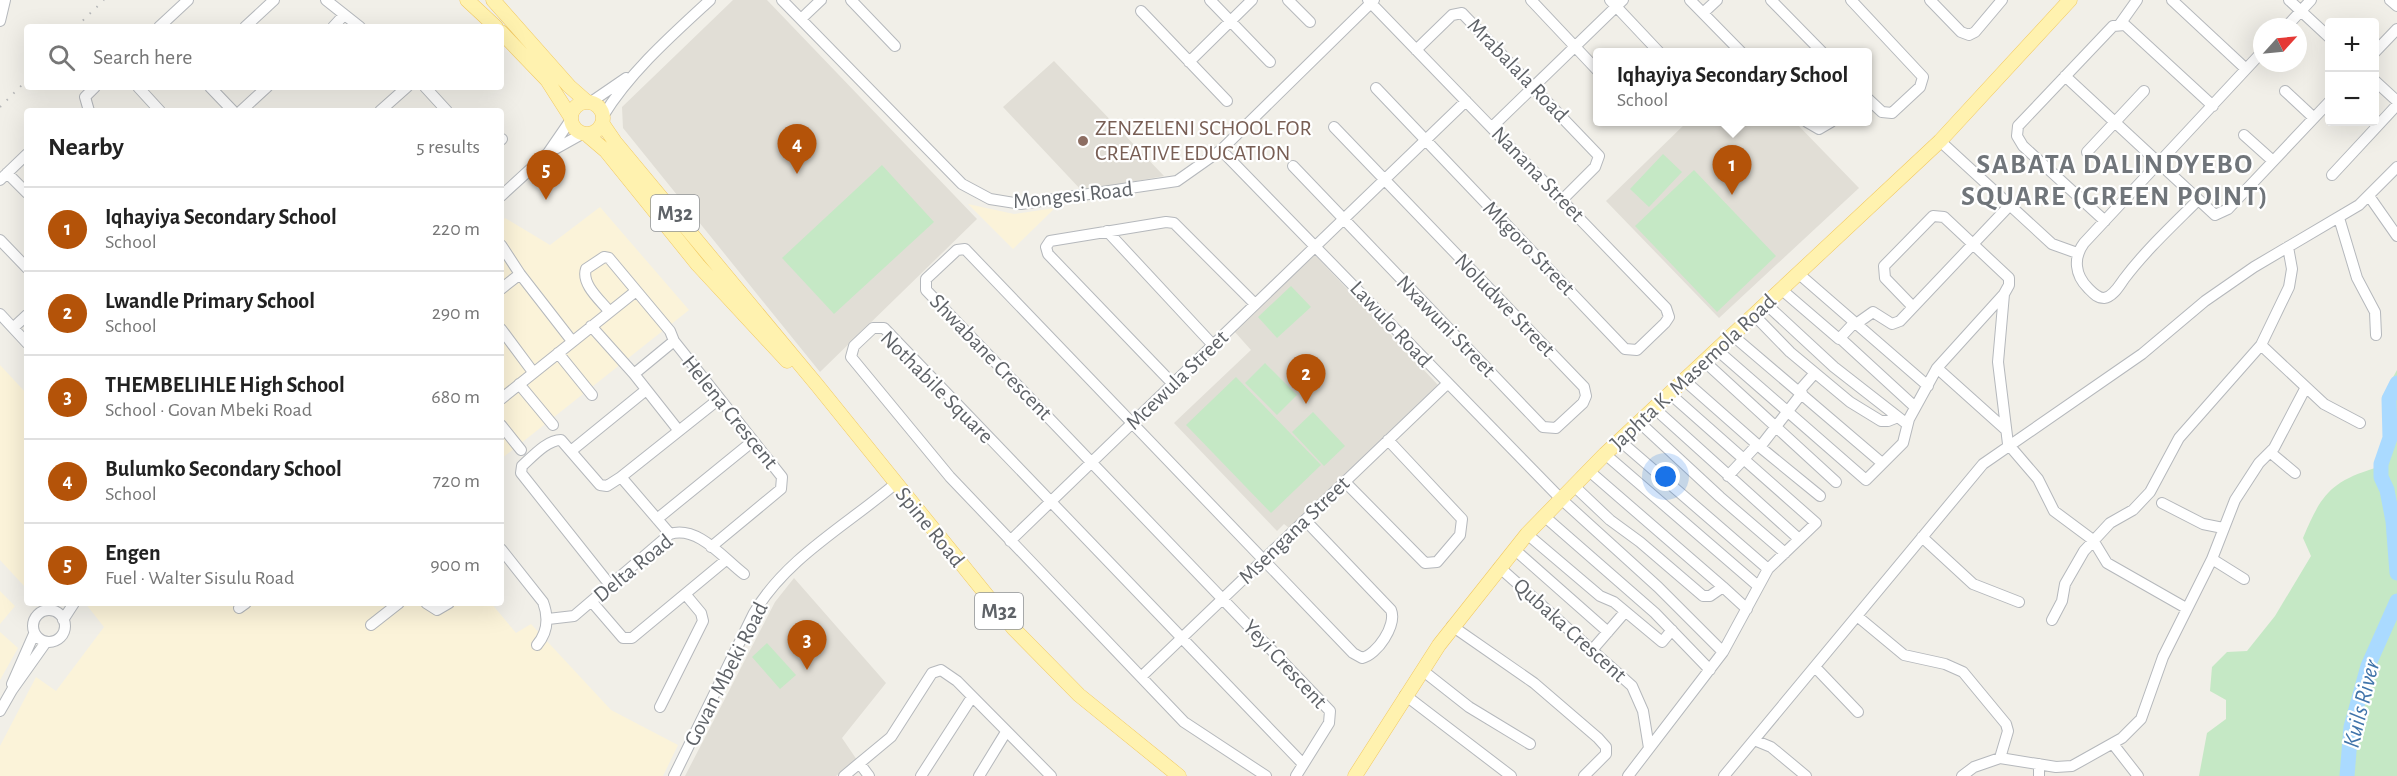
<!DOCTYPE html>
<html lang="en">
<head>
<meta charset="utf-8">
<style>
	:root { --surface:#fff; --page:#f6f6f6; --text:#222; --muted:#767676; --line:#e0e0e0; --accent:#b45309 }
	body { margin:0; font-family:"Alegreya Sans",sans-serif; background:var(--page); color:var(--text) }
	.controls { position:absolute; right:18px; top:18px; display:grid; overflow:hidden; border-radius:6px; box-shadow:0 6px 24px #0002 }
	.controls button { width:54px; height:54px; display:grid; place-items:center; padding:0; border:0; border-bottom:2px solid var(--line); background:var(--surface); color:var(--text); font:30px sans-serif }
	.compass { position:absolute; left:2253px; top:18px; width:54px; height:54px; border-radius:50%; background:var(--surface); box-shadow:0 6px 24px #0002; rotate:63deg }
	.you { position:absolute; left:1666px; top:477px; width:21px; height:21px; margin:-15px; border:4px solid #fff; border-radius:50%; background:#1a73e8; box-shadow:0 0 0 9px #1a73e833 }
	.badge { display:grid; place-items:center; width:39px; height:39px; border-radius:50%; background:var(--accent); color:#fff; font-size:20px; font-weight:700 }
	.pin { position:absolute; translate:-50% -50px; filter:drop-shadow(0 2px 3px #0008) }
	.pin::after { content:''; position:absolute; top:32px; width:21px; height:18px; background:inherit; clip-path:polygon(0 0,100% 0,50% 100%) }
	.popup { position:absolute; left:1593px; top:48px; width:279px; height:78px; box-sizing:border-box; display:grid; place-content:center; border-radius:6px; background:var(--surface); filter:drop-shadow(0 2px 4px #0005); font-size:20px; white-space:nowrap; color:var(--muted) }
	.popup b { font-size:22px; color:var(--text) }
	.popup::after { content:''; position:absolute; left:50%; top:100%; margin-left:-12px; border:12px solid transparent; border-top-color:var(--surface) }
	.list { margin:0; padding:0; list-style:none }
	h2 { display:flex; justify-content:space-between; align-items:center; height:78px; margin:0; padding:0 24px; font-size:26px }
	h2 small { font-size:20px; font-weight:400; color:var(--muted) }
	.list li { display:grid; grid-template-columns:39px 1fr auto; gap:18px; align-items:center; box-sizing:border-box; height:84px; padding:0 24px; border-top:2px solid var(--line) }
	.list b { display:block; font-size:22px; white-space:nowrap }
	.list p { margin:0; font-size:20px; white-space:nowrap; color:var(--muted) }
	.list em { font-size:20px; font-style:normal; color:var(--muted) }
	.icon { flex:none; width:33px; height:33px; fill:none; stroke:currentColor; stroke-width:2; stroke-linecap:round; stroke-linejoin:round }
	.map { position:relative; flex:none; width:2397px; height:776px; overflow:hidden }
	.search { position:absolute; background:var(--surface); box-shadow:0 6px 24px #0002; left:24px; top:24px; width:480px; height:66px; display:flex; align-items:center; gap:15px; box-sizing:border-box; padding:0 21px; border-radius:6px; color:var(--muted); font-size:22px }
	.panel { position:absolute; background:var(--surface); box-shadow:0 6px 24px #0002; left:24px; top:108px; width:480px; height:498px; border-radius:6px }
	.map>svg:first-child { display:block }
	.education { fill:#e1ded6 }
	.green { fill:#c5e8c5 }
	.sand { fill:#fbf3d9 }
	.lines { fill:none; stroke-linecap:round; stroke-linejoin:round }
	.river { stroke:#aadaff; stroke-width:15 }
	.minor-casing { stroke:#b5b8bc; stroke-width:12 }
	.major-casing { stroke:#f2c960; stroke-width:15 }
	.minor { stroke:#fff; stroke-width:10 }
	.major { stroke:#fff2af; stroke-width:14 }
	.rail { stroke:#b6b7b8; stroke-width:2; stroke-dasharray:1.5 8; stroke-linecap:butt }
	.education-dot { fill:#8d6e63; stroke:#fff; stroke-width:2 }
	.labels { text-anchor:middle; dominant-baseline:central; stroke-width:4.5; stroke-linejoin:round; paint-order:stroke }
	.shield { fill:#fff; stroke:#8f9295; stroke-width:1.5 }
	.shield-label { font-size:21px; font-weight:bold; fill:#5f6368 }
	.street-label { font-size:22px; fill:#5f6368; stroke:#fff }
	.education-label { font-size:22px; fill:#785e54; stroke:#fff; text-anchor:start }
	.water-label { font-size:24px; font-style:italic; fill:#4174aa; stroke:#fff }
	.district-label { font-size:28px; font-weight:bold; letter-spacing:1.5px; fill:#70757a; stroke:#fff }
</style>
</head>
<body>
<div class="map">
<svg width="2397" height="776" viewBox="0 0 2397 776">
	<rect width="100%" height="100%" fill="#f1efe8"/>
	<path class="education" d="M733,0h34l210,219 -157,153 -197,-244 -1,-21z
		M1054,61l110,115 -82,15 -79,-84z
		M1687,122h108l64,66 -140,130 -113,-117z
		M1314,254l124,131 -149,143 -5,-4 -7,7 -103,-108 77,-73 -17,-19z
		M794,578l92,105 -44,55 15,22 -21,16h-151l90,-174z"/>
	<path class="green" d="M1663,154l19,18 -33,35 -19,-18z
		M882,165l52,57 -100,92 -52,-56z
		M1694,170l82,86 -59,56 -82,-86z
		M1291,286l20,21 -34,31 -19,-21z
		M1265,363l32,32 -20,20 -32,-32z
		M2397,370v406h-198l8,-43 19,-14v-19l-16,-9 2,-24 15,-15 20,-1 28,-35 36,-60 -8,-18c18,-43 27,-56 72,-70l10,-31 -3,-40z
		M1236,377l85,88 -50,48 -85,-88z
		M1313,412l32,34 -21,20 -32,-34z
		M767,643l29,32 -16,14 -28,-32z"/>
	<path class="sand" d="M968,204l46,10 41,-6 -42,41z
		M600,207l89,103 -188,149v-237l4,-4 45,27z
		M0,365l27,29 -2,193 -25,-27z
		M0,591l15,15 -15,18z
		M85,603h406l25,30 15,-9 80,86 67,35 -15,31h-663v-30l36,-69 20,14 48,-64z
		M0,632l18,16 -18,32z"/>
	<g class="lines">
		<path class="river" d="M2397,383l-8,16 1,39 -9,26v13l6,13 6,31 4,52
			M2347,776l4,-49 17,-61 29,-65"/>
		<g class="minor-casing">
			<path id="minor" d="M326,0l34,27
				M782,0l180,184 28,15 31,5 156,-23 44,-31 153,-150
				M851,0l44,46
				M1210,0l60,62
				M1288,0l22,22
				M1368,0l298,308 3,9 -4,6 -28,27 -12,-1 -249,-261
				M1531,0l66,70
				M1610,0l49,52
				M1690,0l51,52
				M1771,0l51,52
				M1851,0l72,77 -3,10 -28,26 -10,-1 -15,-14
				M1930,0l31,32 8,3 6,-3 27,-32
				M2172,0l74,69
				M2289,0l41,38
				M2390,0l7,6
				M1141,11l86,90
				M1703,13l14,-13
				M801,19l20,-19
				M0,21l5,-21
				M2120,24l17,-24
				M159,27l29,-27
				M245,27l29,-27
				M333,27l11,-12
				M2286,27l25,-27
				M1416,50l36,-35 10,-2 137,143 -4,11 -33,33
				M2374,53l23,-24
				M1189,62l63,-62
				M2065,76l150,139 13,-6 102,-108
				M2374,80l23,21
				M138,87l22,24
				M210,87l23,24
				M425,87l22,24
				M2285,91l29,27
				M591,102l35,-24
				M89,111l-4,-14 10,-10
				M241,111l26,-24
				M380,111l27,-24
				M603,116c27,-44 69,-81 107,-116
				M1807,122l12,7 12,-7
				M1493,126l130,-126
				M2244,135l29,26
				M501,140l1,-1
				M1940,141l112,103 25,9
				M1221,150l339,348 98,89 65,65
				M2087,152l57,-61
				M548,153l34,-19
				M1293,166l250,261 13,1 27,-25 3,-7 -2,-9 -250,-260
				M7,173l20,20
				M2332,175l65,-70
				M0,180l27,-26
				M501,196l47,-43 22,-32
				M2369,196l28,40
				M2197,201c-25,25 -52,50 -73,78 -5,7 -11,18 -20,19 -7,0 -11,-5 -16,-10 -13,-13 -15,-30 -4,-45l178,-191
				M2339,218l18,60 18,34 1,23
				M2105,221l-82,-75 -6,-10 1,-10 95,-100 12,-1 88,81
				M1107,231l106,114
				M0,240l27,28
				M501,245l19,29 52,67
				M1799,274l129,112
				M501,289l19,-15
				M1782,290l57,49 15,-16
				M2004,294l-6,68 10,82 30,35 16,32 39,29 14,23 79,45
				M1766,304l68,63 73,57
				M609,311c-9,-11 -28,-27 -23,-42l18,-12 5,1 61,73 4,10
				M0,314l27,29
				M1754,315l36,37 60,50 31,19h7l10,-4
				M1856,324l17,-12 19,12 8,-3 110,-116
				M591,326l43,48
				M13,328l14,-13
				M501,329l32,43
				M1732,335l150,128
				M1841,339l74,68
				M2261,345l63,59 36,19
				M1717,350l149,130 37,-37 6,-24 28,-51 67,-74 5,-9v-7l-65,-61 -11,-1 -49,50 1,12 28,29
				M558,353l34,42
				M1704,361l132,121
				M1937,368l68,61
				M1684,380l76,67 60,49
				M519,384l34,41
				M1173,384l-125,-130 -2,-7 4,-6 116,-19 8,1 81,81
				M1799,391l15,-17
				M501,399l135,-108
				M1654,408l145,131
				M1639,422l81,75 65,56
				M501,425l20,25
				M679,431l-45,-57 40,-33 108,136 -1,12 -70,58
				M1619,440l149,129
				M1760,447l42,-54
				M571,451l75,-61
				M2271,453l24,20
				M1605,454l153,132
				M1728,476l29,-31
				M621,477l98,-78
				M1345,482l80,81 12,-1 23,-27 2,-16 -74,-79
				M1573,485l37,35 30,22 63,54h7l13,-9 -135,-117
				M2162,503l41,21 20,4
				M1544,516l111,97 55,57
				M657,519l96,-78
				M1527,534l73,62 14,6 48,40 10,-12
				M1922,537l51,47 46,18
				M1010,541l456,-440
				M501,549l42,53c6,16 5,30 -6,43
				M1514,549l94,83
				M2212,559l32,20
				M1499,567l133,119 11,25 6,37
				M610,585l-89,-112 1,-7c11,-10 25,-26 39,-26l39,45 7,1 14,-9 49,57
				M1723,587l24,22
				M592,602l31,36h9l94,-78
				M426,603l11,7 12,-7
				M239,608l7,-5
				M33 626a16 16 0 1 1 32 0a16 16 0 1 1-32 0Z
				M1857,616l47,39 41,9 18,8 43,52 2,7 -8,27 -26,9 -12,9
				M548,619l26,-3 96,-82c28,-9 54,25 74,40
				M63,620l11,-17
				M2052,620l10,-19 3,-17 19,-33 26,-28 23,-13 17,-18 29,-54 82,-93 28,-58 3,-18 -4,-22
				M371,625l28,-22
				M1452,626l82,57 64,55 8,9v7l-22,22
				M1593,649l32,-37
				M1815,667l43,45
				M1422,670l47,37 61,37
				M1141,677l306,-293
				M12,684l22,-50
				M1405,695l106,81
				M660,707l43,-86 -2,-8 -15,-18
				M0,711l12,-21 34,-48
				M1754,740l17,7 35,29
				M2113,744l25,32
				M2000,758l56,9 16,-1 50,-28 19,-19 22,-62 49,-98 23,-59 24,-37 15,-15 32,-61
				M860,764l9,12
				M674,776l80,-163c32,-55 93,-88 141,-129
				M844,776l47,-39 41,-64 9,-3 16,11 94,95
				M921,776l51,-79
				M979,776l27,-44
				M1266,776l-82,-54 -234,-245 -99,-120 3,-11 19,-18h11l419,436
				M1296,776l33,-53 1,-12 -404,-421v-11l31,-29 8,-1 388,404 9,5c15,-3 35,-33 29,-48l-86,-90
				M1628,776l95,-124 45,-83 48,-46 -147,-130
				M1724,776l259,-312 159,-110 63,-53 49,-34 105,-62 38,-38
				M2039,776v-12"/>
		</g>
		<g class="major-casing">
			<path id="major" d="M467,0l29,27
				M493,0l76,86 17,15
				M501,32l46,48 23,36
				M571 118a16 16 0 1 1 32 0a16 16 0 1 1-32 0Z
				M602,123l13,19 202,243 197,244 65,66 100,81
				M586,134l20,17 92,114 89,96
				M1355,776l84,-131 88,-111 78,-80 335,-313 130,-141"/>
		</g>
		<use href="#minor" class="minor"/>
		<use href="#major" class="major"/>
		<path class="rail" d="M76,27l28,-27
			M0,107l27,-27"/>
	</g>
	<circle class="education-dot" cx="1083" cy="141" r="6"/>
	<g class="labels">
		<g class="shield">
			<rect x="651" y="195" width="48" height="36" rx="4.5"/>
			<rect x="975" y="593" width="48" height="36" rx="4.5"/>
		</g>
		<g class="shield-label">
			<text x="675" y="213">M32</text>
			<text x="999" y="611">M32</text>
		</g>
		<g class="street-label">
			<text transform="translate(1518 70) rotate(46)">Mrabalala Road</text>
			<text transform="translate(1538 174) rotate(46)">Nanana Street</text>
			<text transform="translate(1073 195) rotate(-6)">Mongesi Road</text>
			<text transform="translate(1529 248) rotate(46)">Mkgoro Street</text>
			<text transform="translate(1505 305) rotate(46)">Noludwe Street</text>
			<text transform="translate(1391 324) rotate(47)">Lawulo Road</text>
			<text transform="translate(1446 326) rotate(46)">Nxawuni Street</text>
			<text transform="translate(991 357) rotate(46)">Shwabane Crescent</text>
			<text transform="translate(1693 372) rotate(-43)">Japhta K. Masemola Road</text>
			<text transform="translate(1177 380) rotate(-44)">Mcewula Street</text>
			<text transform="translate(937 387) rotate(45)">Nothabile Square</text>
			<text transform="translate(730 412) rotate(51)">Helena Crescent</text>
			<text transform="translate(930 527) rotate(51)">Spine Road</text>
			<text transform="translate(1294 530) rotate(-44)">Msengana Street</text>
			<text transform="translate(633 568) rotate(-39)">Delta Road</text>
			<text transform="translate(1570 630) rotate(42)">Qubaka Crescent</text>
			<text transform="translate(1285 664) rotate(47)">Yeyi Crescent</text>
			<text transform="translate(726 674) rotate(-63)">Govan Mbeki Road</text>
		</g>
		<g class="education-label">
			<text x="1095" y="128">ZENZELENI SCHOOL FOR<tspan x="1095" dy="25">CREATIVE EDUCATION</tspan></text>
		</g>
		<g class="water-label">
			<text transform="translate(2362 704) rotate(-76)">Kuils River</text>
		</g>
		<g class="district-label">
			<text x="2115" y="165">SABATA DALINDYEBO<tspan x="2115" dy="32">SQUARE (GREEN POINT)</tspan></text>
		</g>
	</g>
</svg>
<div class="controls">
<button>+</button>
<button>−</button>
</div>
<svg class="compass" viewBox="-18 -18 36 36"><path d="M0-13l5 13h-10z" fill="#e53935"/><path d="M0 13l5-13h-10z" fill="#767676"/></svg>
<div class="you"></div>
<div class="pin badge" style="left:1732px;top:195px">1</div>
<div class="popup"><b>Iqhayiya Secondary School</b>School</div>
<div class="pin badge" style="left:1306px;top:404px">2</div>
<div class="pin badge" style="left:807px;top:670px">3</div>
<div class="pin badge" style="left:797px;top:174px">4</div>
<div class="pin badge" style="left:546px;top:200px">5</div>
<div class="search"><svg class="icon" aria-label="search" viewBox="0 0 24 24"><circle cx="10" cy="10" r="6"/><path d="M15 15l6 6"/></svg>Search here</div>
<section class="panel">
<h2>Nearby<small>5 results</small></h2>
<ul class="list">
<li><span class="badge">1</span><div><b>Iqhayiya Secondary School</b><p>School</p></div><em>220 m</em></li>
<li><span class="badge">2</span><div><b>Lwandle Primary School</b><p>School</p></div><em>290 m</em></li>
<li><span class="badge">3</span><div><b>THEMBELIHLE High School</b><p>School · Govan Mbeki Road</p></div><em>680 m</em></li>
<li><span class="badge">4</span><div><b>Bulumko Secondary School</b><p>School</p></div><em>720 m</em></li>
<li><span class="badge">5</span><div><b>Engen</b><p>Fuel · Walter Sisulu Road</p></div><em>900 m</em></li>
</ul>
</section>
</div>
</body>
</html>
